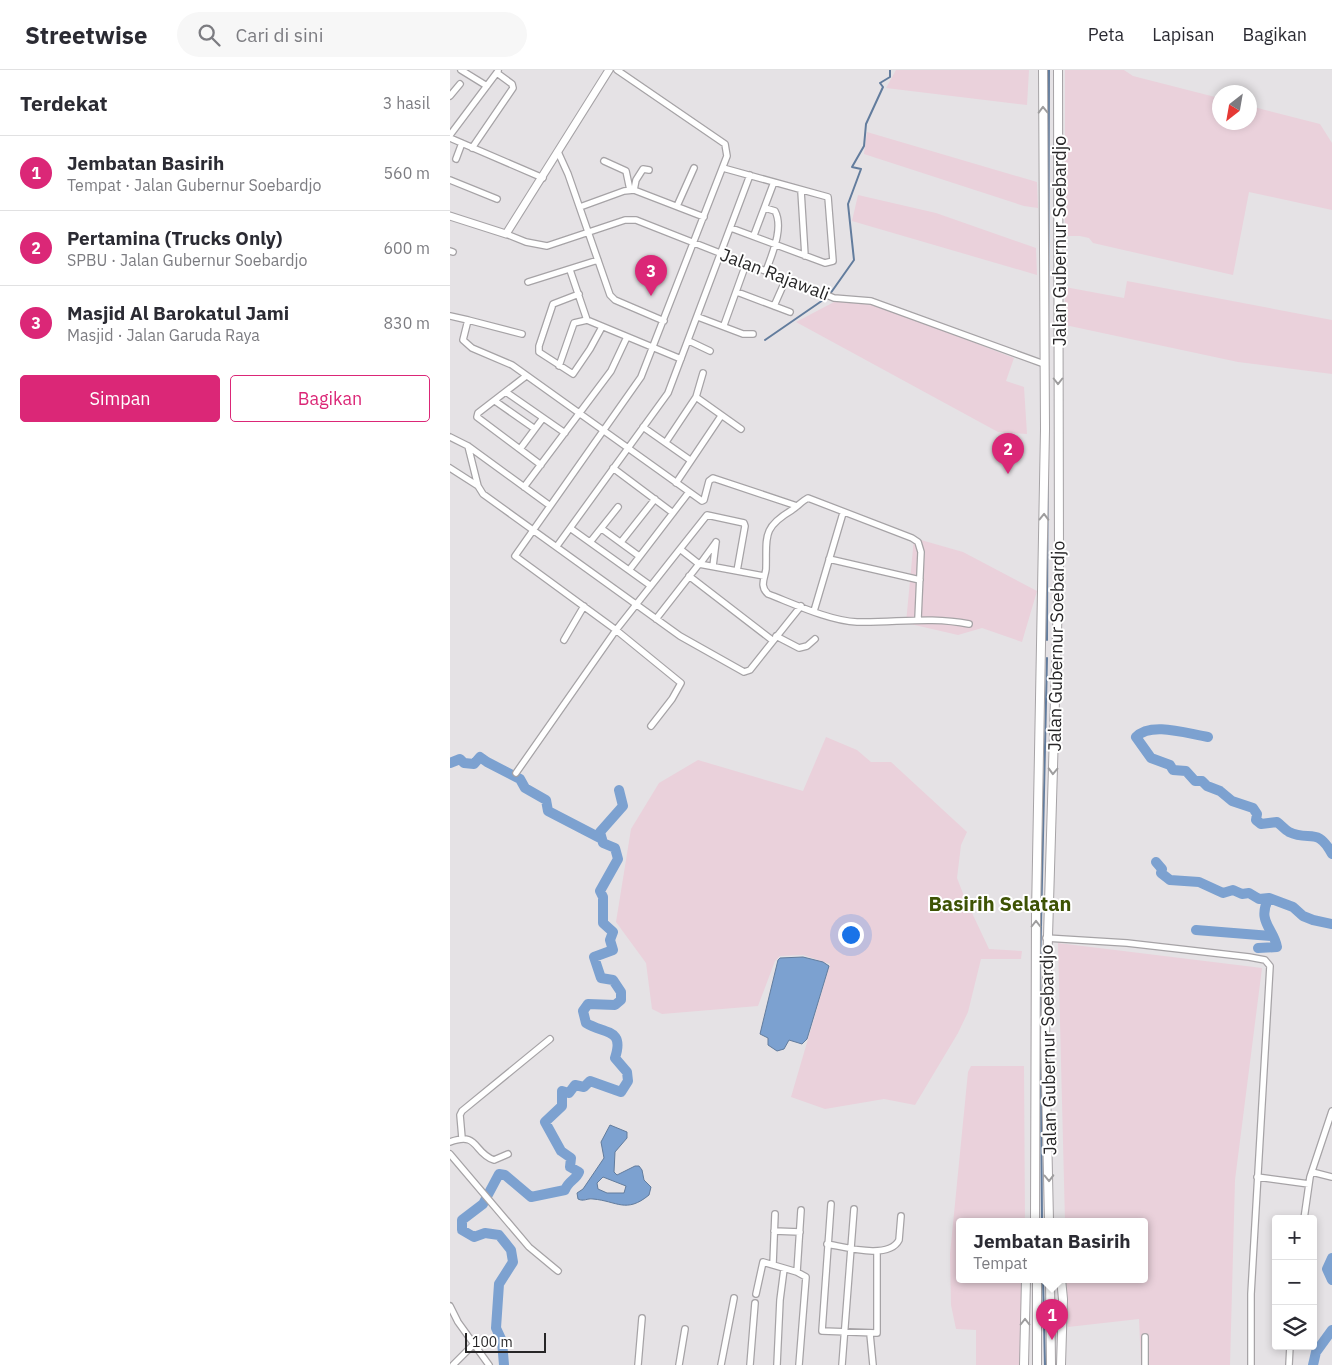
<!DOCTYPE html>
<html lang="id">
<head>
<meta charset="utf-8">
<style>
	:root { --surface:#fff; --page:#f7f7f7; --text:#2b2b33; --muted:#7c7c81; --line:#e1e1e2; --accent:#db2777 }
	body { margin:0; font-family:"IBM Plex Sans",sans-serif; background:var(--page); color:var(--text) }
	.controls { position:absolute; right:15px; bottom:15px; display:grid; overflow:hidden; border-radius:5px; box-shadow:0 2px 8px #0003 }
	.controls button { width:45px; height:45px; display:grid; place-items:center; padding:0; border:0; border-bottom:1px solid var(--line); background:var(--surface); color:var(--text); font:25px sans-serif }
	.compass { position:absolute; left:762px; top:15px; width:45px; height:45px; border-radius:50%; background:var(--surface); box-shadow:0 2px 8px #0003; rotate:211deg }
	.scale { position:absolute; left:15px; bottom:12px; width:81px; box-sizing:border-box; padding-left:5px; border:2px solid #272627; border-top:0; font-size:14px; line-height:18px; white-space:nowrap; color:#272627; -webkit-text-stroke:4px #fff; paint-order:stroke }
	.you { position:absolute; left:400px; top:864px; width:18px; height:18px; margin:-12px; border:4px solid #fff; border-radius:50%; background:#1a73e8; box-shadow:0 0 0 8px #1a73e833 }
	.badge { display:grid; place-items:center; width:32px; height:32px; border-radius:50%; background:var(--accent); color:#fff; font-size:16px; font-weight:700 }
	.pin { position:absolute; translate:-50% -41px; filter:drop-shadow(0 1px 2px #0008) }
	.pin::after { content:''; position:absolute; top:26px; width:18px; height:15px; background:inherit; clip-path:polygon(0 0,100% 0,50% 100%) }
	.popup { position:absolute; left:506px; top:1148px; width:192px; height:65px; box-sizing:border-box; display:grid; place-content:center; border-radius:5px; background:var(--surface); filter:drop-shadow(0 1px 4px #0005); font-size:16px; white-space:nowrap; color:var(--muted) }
	.popup b { font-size:19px; color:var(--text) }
	.popup::after { content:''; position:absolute; left:50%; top:100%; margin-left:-10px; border:10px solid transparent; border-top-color:var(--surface) }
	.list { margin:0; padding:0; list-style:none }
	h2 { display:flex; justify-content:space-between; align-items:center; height:65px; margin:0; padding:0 20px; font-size:21px }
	h2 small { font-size:16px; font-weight:400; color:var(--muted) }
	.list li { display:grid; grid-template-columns:32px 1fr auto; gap:15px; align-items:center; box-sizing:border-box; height:75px; padding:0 20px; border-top:1px solid var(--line) }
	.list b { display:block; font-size:19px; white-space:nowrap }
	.list p { margin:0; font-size:16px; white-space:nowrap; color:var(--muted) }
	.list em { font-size:16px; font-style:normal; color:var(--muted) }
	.actions { display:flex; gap:10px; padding:15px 20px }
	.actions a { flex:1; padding:11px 0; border:1px solid var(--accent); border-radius:5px; text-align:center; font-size:18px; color:var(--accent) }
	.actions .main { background:var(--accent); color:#fff }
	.icon { flex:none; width:28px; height:28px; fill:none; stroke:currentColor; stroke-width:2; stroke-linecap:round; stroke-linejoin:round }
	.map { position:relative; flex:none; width:882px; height:1295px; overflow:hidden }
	header { display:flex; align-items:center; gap:30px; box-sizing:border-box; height:70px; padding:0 25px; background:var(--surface); border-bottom:1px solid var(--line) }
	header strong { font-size:24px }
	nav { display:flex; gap:28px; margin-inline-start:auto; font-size:18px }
	.search { width:350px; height:45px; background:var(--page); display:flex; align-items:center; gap:12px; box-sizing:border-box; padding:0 18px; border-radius:28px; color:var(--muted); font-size:19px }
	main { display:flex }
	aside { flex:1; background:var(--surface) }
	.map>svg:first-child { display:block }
	.industrial { fill:#ead1db }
	.water { fill:#7ca1d0; stroke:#627c9d; fill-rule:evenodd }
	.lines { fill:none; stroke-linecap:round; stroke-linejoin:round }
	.stream { stroke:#627c9d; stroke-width:2 }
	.river { stroke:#7ca1d0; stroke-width:10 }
	.minor-casing { stroke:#a6a3a6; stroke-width:8 }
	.major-casing { stroke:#a6a3a6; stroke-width:9 }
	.highway-casing { stroke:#a6a3a6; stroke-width:10 }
	.minor { stroke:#fff; stroke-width:5.5 }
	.major { stroke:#fff; stroke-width:7 }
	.highway { stroke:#fff; stroke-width:8 }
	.oneway { stroke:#9e9d9e }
	.labels { text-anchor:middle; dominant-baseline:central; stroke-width:4; stroke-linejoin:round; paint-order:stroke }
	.street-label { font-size:18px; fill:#272627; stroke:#fff }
	.quarter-label { font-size:20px; font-weight:bold; fill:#3e5305; stroke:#fff }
</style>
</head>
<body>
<header>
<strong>Streetwise</strong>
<div class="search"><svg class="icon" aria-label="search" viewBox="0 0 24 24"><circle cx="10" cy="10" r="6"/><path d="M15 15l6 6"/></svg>Cari di sini</div>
<nav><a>Peta</a><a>Lapisan</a><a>Bagikan</a></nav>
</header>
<main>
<aside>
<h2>Terdekat<small>3 hasil</small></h2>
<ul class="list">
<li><span class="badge">1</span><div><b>Jembatan Basirih</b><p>Tempat · Jalan Gubernur Soebardjo</p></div><em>560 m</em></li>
<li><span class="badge">2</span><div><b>Pertamina (Trucks Only)</b><p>SPBU · Jalan Gubernur Soebardjo</p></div><em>600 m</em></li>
<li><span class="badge">3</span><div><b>Masjid Al Barokatul Jami</b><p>Masjid · Jalan Garuda Raya</p></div><em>830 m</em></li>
</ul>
<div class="actions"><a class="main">Simpan</a><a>Bagikan</a></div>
</aside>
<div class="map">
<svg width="882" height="1295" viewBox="0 0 882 1295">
	<rect width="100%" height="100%" fill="#e5e2e5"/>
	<path class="industrial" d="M446,0h133l-2,35 -141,-17z
		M615,0h59l9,6 86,22v24h30l1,-16 70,18 12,19v67l-83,-18 -16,83 -140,-32 -4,-5 -9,-2h-15z
		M417,62l170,50 1,26 -14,-2 -160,-52z
		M408,125l78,18 100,35 1,27 -185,-54z
		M677,211l205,39v54l-94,-12 -173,-37v-38l59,11z
		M384,232h35l145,56 -8,23 18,6 3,47 -29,-2 -202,-110z
		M464,468l49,14 74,39 -15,51 -40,-14 -24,7 -52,-12z
		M376,667l31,13 14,12h20l76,70 -6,13 -4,33 7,18 25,53 33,2 -1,8h-40l-13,53 -10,21 -43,72 -31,-6 -59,10 -34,-12 39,-133 -27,-9 -23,1 -5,5 -17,45 -96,8 -10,-5 -6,-46 -30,-41 15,-93 28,-46 39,-23 105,31z
		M608,873l204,25 -27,212 -5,185h-89l-2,-46 -71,8 -2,-48h78v-58h-79z
		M521,996h53l1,155h-65v58h65l-2,86h-47v-35l-20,-1 -5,-24 -1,-51 18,-182z"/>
	<path class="water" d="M353,887l20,5 6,4 -22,73 -5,5 -13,-4 -5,9 -7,2 -9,-6v-7l-8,-4 18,-74 2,-2z
		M160,1055l17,7v6l-12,14 -1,20 3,3 18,-9h4l3,4 2,10 7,7 -2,8c-23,19 -32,6 -56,4 -6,-1 -9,3 -15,0l-1,-6 6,-4 21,-31 -3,-16zM153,1107l23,9 -2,7h-17l-9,-4 -1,-6z"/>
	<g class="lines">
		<path class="stream" d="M380,224l24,-34 -6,-56 13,-35 -9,-2 12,-21 2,-22 17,-37 -3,-4 10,-6v-7
			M315,270l61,-42
			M597,570l2,-570
			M592,1151l-2,-251 7,-312
			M593,1209l2,86"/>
		<path class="river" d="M758,667c-20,-3 -57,-16 -72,0l15,21 19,7 3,5 13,1 9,10h7l5,5 13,5 12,10 21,7 4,6 -1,6 5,4 16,-2c4,3 8,8 12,10 21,10 28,-6 43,22
			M0,693l10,-4 4,4 10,1 6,-7 7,5 33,17 5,9 21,12 2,11 54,28
			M706,792l6,7 -1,4 9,7 29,2 24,11 10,-3 9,4 7,-1 10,6 10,-1 24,9 10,9 10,4 19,4
			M746,860l75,6
			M808,878l19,-1c-3,-18 -21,-26 -8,-49
			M882,1188l-5,11 5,11
			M54,1295l-2,-24 -6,-13 3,-44 14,-22 -2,-12 -12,-15 -14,-2 -11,4 -12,-7v-10l21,-16 16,-30 6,1 26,22 34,-7c3,-9 11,-10 14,-18l-9,-5 1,-9 -10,-7 -16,-29 17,-16v-15l7,2 6,-8 9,2 6,-6 31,11 7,-11 -1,-9 -12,-14c10,-30 -11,-24 -29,-35l-3,-12 5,-7 27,1 6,-5v-8l-8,-12 -12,-2 -7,-21 19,-7 -3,-10 3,-8 -10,-9v-26l-3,-6 18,-32 -3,-11 -12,-5 -3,-11 23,-26 -4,-16
			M863,1295l3,-13 16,-22"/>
		<g class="minor-casing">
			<path id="minor" d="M11,0l26,16
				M167,0l108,74 2,12 -86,221 -126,179 101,74 65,53 -9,16 -21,27
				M0,26l10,-12
				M0,65l48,-64
				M0,68l93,40
				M22,78l41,-60 -1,-4 -15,-11
				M108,82l10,22 42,121 5,5 49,21
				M6,89l6,-16
				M154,91l22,10 4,19
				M273,98l105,29 5,64 -8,2 -94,-35
				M0,110l47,19
				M184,120l2,-10 7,-11 6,1
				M351,121l4,65
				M227,136l17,-38
				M130,137l44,-16 10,-1 70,27
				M315,138l10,3c9,17 -3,43 -9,60
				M56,164l20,8 21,4 78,-26h11l198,78 37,3 173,63
				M304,165l20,-53
				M0,181l3,1
				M120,200l17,50
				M78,212l70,-22
				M287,222l53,20
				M129,224l-26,10 -14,42v6l34,22 17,-25 12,-22
				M324,236l12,-27
				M0,246l18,4 -5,20 9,8 40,17 190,136 2,-1 5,-19 4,-3 84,28
				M248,247l45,17h10
				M18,250l54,14
				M274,255l22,-61
				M239,271l21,10
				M109,296l15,-43 13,-3 94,39
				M76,306l-48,37 -1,4 64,48
				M56,322l59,41
				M246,327l45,32
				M45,331l40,28
				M193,357l47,33
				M0,367l18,9 81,59
				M216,372l30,-45 7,-24
				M18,376l10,40 5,8 197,142 64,36 6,-2 51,-64
				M70,379l23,-31
				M0,398l28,18
				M163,398l60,45
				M226,413l45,-67
				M74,417l87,-116 16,-34
				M120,458l81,58
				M152,459l37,27
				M141,471l27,-34
				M171,472l34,-43
				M107,476l111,-153 82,-218
				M230,479l27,-34 37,8 1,3 -8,45
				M379,489l91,21
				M250,494l16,-22
				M263,496l3,-24
				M180,499l59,-77
				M239,506l83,64
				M364,541l29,-98
				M206,549l43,-55
				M468,549l3,-67 -3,-10 -6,-4 -104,-40c-6,3 -10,8 -16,12 -31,18 -25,28 -26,59 -1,9 -7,17 2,25 26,10 62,27 89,28 39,1 73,-6 112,2
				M326,566l23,12 8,-2 8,-7
				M114,570l20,-34
				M66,703l100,-143 64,-81 19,15 65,12
				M596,868l81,5 122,14 16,3 5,6 -19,328v71
				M12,1068l-2,-23 2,-4 88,-72
				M0,1072c29,-11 23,11 44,18l14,-6
				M0,1084l79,93 29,24
				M862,1102l20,5
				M807,1107l52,7
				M381,1134l-9,127 55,2v-81
				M854,1149l6,-42 22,-66
				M324,1161l26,1
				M377,1174c18,3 62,16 72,-4l2,-24
				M323,1194l2,-50
				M347,1202l4,-62
				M306,1224l7,-32 34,10 9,5 -7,88
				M0,1236l8,16 31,43
				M420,1264l3,31
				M695,1267v28
				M3,1295l21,-21
				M188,1295l4,-47
				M229,1295l6,-36
				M271,1295l13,-67
				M300,1295l5,-62
				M327,1295l3,-65 4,-31
				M392,1295l12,-156
				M839,1295l1,-19"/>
		</g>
		<g class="major-casing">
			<path id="major" d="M0,146l56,18 103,-164"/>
		</g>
		<g class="highway-casing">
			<path id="highway" d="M585,1151l1,-307 9,-485 -2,-359
				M599,1151l-4,-183 14,-474 -1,-494
				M587,1209v86
				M600,1209l1,86
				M611,1209l2,20 -2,66
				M574,1295l2,-86"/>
		</g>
		<use href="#minor" class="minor"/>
		<use href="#major" class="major"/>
		<use href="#highway" class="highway"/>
	</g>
	<defs><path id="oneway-chevron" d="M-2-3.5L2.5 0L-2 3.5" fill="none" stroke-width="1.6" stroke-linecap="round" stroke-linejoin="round" transform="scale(1.25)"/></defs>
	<g class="oneway">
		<use href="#oneway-chevron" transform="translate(593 40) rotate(-91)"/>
		<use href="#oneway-chevron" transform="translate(608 311) rotate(90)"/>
		<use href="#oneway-chevron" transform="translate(594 447) rotate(-89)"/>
		<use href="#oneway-chevron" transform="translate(603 701) rotate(92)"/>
		<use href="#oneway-chevron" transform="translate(586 854) rotate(-90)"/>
		<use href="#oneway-chevron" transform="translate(599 1108) rotate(89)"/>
		<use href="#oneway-chevron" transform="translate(575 1252) rotate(-90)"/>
	</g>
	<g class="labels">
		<g class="street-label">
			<text transform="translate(609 171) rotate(-90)">Jalan Gubernur Soebardjo</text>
			<text transform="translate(325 204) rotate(21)">Jalan Rajawali</text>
			<text transform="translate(606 576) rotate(-89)">Jalan Gubernur Soebardjo</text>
			<text transform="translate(598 980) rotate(-91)">Jalan Gubernur Soebardjo</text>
		</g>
		<g class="quarter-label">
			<text x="550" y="833">Basirih Selatan</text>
		</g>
	</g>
</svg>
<div class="controls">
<button>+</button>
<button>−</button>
<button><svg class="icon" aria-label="layers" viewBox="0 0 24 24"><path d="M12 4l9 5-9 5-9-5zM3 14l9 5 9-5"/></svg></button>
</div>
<svg class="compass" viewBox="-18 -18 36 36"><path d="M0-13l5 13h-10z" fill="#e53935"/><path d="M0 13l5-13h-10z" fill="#7c7c81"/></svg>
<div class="scale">100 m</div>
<div class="you"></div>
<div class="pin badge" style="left:602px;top:1270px">1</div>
<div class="popup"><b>Jembatan Basirih</b>Tempat</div>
<div class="pin badge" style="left:558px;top:404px">2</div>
<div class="pin badge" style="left:201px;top:226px">3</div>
</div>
</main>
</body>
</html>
